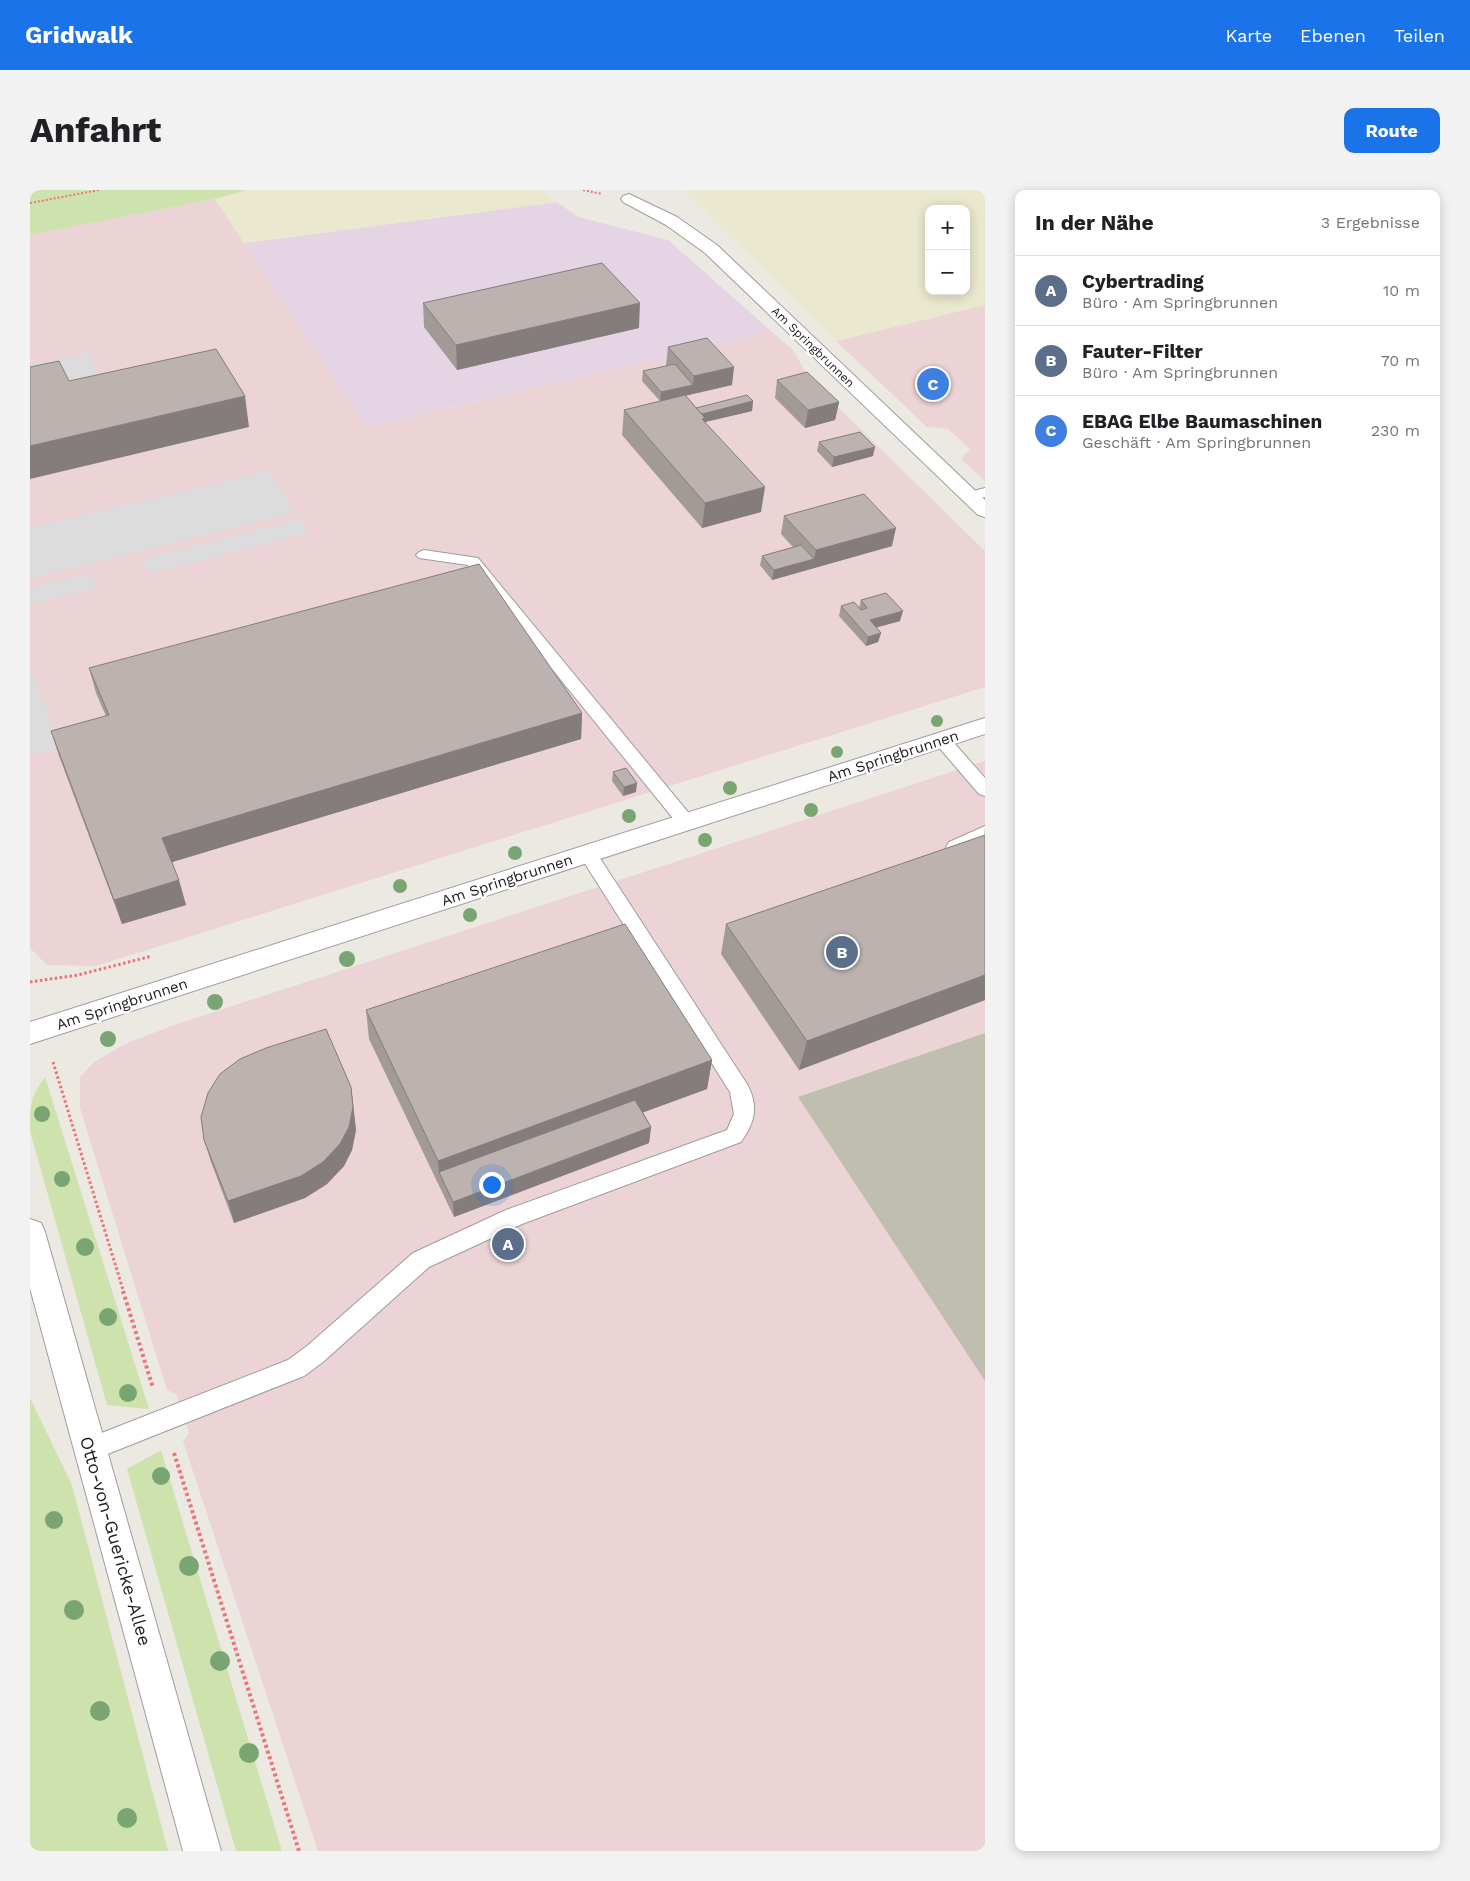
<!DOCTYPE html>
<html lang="de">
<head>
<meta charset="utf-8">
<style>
	:root { --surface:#fff; --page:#f2f2f2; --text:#202124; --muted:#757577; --line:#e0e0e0; --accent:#1a73e8 }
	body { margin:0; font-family:"Work Sans",sans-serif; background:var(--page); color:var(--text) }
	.controls { position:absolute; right:15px; top:15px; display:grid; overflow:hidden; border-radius:10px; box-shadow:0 2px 12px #0003 }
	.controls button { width:45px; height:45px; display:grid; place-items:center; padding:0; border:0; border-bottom:1px solid var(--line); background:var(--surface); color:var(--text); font:25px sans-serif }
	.you { position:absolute; left:461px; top:994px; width:18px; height:18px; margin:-12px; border:4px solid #fff; border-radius:50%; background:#1a73e8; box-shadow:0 0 0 8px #1a73e833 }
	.badge { display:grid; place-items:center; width:32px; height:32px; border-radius:50%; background:var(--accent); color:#fff; font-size:16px; font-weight:700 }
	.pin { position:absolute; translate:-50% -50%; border:2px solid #fff; box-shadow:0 1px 5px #0006 }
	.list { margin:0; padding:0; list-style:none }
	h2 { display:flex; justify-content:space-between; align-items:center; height:65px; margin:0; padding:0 20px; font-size:21px }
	h2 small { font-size:16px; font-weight:400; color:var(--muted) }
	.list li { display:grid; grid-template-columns:32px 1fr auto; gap:15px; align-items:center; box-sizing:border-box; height:70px; padding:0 20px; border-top:1px solid var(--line) }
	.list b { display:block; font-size:19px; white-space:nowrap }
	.list p { margin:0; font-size:16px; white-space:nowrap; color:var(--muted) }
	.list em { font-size:16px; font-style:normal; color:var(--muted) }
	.map { position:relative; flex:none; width:955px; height:1661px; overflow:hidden; border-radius:10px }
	header { display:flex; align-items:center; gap:30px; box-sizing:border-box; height:70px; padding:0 25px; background:var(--accent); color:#fff }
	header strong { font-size:24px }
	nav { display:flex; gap:28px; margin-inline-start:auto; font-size:18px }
	.intro { display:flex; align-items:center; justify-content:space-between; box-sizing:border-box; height:120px; padding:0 30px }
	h1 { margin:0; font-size:35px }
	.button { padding:12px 22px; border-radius:10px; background:var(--accent); color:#fff; font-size:18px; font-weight:700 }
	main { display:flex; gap:30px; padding:0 30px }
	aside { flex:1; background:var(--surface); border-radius:10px; box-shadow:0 2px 12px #0003 }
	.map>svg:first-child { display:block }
	.commercial { fill:#ecd3d5 }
	.industrial { fill:#e5d5e4 }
	.construction { fill:#c0beaf }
	.farmland { fill:#eae8cf; fill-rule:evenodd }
	.grass { fill:#cee2ad }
	.parking { fill:#dcdcdc }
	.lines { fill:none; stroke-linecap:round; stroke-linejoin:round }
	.lane-casing { stroke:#9d9d9d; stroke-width:2 }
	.street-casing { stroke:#9d9d9d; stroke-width:2 }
	.path-far2 { stroke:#eb7478; stroke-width:2; stroke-dasharray:2 2; stroke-linecap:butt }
	.path-far1 { stroke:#eb7478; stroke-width:3; stroke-dasharray:2.5 2.5; stroke-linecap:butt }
	.path { stroke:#eb7478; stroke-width:4; stroke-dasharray:3 3; stroke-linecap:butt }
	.lane { fill:#fff; fill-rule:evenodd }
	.street { fill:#fff; fill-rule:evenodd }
	.tree { fill:#78a572 }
	.wall { fill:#a29a97 }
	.shaded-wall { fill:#847d7b }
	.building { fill:#bcb3b0; stroke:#847d7b }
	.labels { text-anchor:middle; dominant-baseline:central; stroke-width:5; stroke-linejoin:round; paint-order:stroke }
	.far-street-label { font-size:12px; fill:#1c1c1c; stroke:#fff }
	.street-label { font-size:15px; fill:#1c1c1c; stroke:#fff }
	.near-street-label { font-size:18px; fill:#1c1c1c; stroke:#fff }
</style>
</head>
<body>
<header>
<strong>Gridwalk</strong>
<nav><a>Karte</a><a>Ebenen</a><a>Teilen</a></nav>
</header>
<div class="intro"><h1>Anfahrt</h1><a class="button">Route</a></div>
<main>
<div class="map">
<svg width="955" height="1661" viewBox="0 0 955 1661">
	<rect width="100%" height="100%" fill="#ece8e2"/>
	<path class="commercial" d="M185,9l153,228 403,-96 22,19 17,30 175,171v136l-889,279 -49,-1 -17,-17v-713z
		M955,115v176l-24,-22 9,-10 -22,-20 -21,-2 -91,-86z
		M955,571v272l-187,64 187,284v470h-667l-135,-410 6,-8 -13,-39 -9,-4 -87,-282v-31l14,-15 29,-17 48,-19z"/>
	<path class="industrial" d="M527,12l21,15 90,23 103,91 -404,96 -123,-184z"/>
	<path class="construction" d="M955,843v348l-187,-284z"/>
	<path class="farmland" d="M217,0h294l16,12 -313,41 -29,-44z
		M653,0h302v115l-149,36zM899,19h37v82h-37z"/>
	<path class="grass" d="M0,0h217l-32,9 -185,36z
		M15,887l104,332 -42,-4 -77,-274c0,-26 0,-33 15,-54z
		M0,1208l42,87 96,366h-138z
		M131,1260l121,401h-46l-109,-382z"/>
	<path class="parking" d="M59,162l9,22 -68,16v-25z
		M240,280l24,43 -264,65v-50z
		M270,329l8,14 -159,41 -7,-15z
		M61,383l6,15 -67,16v-16z
		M0,476l31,82 -30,8 -1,-2z"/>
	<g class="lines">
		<g class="lane-casing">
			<path id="lane" d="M955,298v9l-15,3 -5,-1 -2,-3 2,-3z
				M394,360l54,8 214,259 3,5 -3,5 -6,1 -6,-1 -212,-262 -49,-7 -3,-3 3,-3z
				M912,544l6,2 37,42v18l-6,-2 -43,-50 -3,-4 3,-4z
				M955,636l-1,17 -29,11 -6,-2 -3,-5 3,-5z
				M558,657l6,2 153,235c12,22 8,38 -6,58l-219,82 -93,43 -106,95 -19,14 -214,85 -9,-4 -3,-8 3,-8 207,-81 19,-14 106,-93 93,-43 221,-80 7,-16 -4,-22 -148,-233 -3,-5 3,-5z"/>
		</g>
		<g class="street-casing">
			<path id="street" d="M599,4l48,23 40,28 268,255v17l-7,-2 -273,-262 -39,-28 -43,-23 -2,-3 2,-3z
				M955,528v16l-955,310v-22z
				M0,1029l11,4 4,9 176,619h-38l-153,-563z"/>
		</g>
		<path class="path-far2" d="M553,0l19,4
			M0,13l69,-13"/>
		<path class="path-far1" d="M0,792l48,-7 74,-19
			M23,872l71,231"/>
		<path class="path" d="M93,1101l30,97
			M144,1263l125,398"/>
		<use href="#lane" class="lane"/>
		<use href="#street" class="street"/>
	</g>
	<g class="tree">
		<circle cx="907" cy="531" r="6"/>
		<circle cx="807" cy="562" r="6"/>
		<circle cx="700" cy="598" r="7"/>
		<circle cx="781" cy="620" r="7"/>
		<circle cx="599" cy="626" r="7"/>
		<circle cx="675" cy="650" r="7"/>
		<circle cx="485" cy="663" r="7"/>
		<circle cx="370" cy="696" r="7"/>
		<circle cx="440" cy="725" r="7"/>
		<circle cx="317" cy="769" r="8"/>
		<circle cx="185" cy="812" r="8"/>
		<circle cx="78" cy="849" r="8"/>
		<circle cx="12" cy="924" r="8"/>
		<circle cx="32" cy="989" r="8"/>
		<circle cx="55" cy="1057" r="9"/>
		<circle cx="78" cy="1127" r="9"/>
		<circle cx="98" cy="1203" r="9"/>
		<circle cx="131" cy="1286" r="9"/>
		<circle cx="24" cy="1330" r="9"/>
		<circle cx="159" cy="1376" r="10"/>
		<circle cx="44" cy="1420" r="10"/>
		<circle cx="190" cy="1471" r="10"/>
		<circle cx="70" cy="1521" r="10"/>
		<circle cx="219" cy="1563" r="10"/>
		<circle cx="97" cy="1628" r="10"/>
	</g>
	<path class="wall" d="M393,113l216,25 -182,42 -33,-43z
		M638,157l64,38 -47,11 11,12 57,-7 -1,10 -47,11 56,90 -59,16 -80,-93 2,-25 36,-9 -18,-20 1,-10 24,-5 -1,-1z
		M747,190l62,22 -4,18 -30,8 -30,-30z
		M789,252l54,14 -41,11 -15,-16z
		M754,326l108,30 -120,34 -12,-15 2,-9 31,-9 -12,-13z
		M831,410l39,21 -24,6 5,6 -3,9 -12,4 -27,-30 2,-10 18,2z
		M59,478l493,45 -1,26 -409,123 14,43 -64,19 -63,-168 -8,-25 55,-15 -10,-23z
		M583,582l23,20 -13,4 -11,-15z
		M955,645v165l-186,70 -78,-116 5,-30z
		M336,820l346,50 -5,29 -64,23 8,15 -2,16 -195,74 -85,-178z
		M321,897l5,43 -4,20 -8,16 -17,18 -22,14 -71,25 -23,-61 -7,-22z"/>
	<path class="shaded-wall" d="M610,113l-1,25 -182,42 -1,-25z
		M704,177l-2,18 -40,9 2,-18z
		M663,195l-1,9 -32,8 1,-10z
		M215,206l4,31 -219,52v-33z
		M723,211l-1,10 -47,11 -16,-5z
		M809,212l-4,18 -30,8 3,-18z
		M845,257l-2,9 -41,11 2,-10z
		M735,297l-4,25 -59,16 3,-25z
		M866,338l-4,18 -120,34 2,-10 40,-11 2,-9z
		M873,421l-3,10 -32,9 2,-10z
		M851,443l-3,9 -12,4 2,-9z
		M552,523l-1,26 -412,124 -7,-25z
		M607,593l-1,9 -13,4 1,-9z
		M149,690l7,25 -64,19 -8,-24z
		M955,785v25l-186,70 8,-29z
		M682,870l-5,29 -262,96 -6,-13 -1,-11z
		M321,897l5,43 -4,20 -8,16 -17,18 -22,14 -71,25 -6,-22z
		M621,937l-2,16 -195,74 -1,-15z"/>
	<path class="building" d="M572,73l38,40 -184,42 -33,-42z
		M677,148l27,29 -40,9 -26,-29z
		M186,159l29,47 -215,50v-79l29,-6 10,20z
		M645,174l18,21 -32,7 -18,-21z
		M777,182l32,30 -31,8 -31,-30z
		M655,205l20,23 -3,1 63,68 -60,16 -81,-93z
		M717,205l6,6 -51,13 -6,-6z
		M830,242l15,15 -41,10 -15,-15z
		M834,304l32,34 -80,22 -32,-34z
		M771,355l13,14 -40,11 -12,-14z
		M449,374l103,149 -420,125 17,42 -65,20 -63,-169 58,-16 -20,-47z
		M856,403l17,18 -33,9 11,13 -13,4 -27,-31 13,-4 7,8 6,-2 -6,-8z
		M596,578l11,15 -13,4 -11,-15z
		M955,645v140l-178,66 -81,-117z
		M595,734l87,136 -274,101 -72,-151z
		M296,839l25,58 2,20 -4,20 -9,17 -17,18 -22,14 -73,25 -24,-61 -3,-23 7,-24 12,-19 20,-15 26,-11z
		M605,910l16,27 -198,75 -14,-30z"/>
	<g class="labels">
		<g class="far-street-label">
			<text transform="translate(783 157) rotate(44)">Am Springbrunnen</text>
		</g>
		<g class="street-label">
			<text transform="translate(863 566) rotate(-18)">Am Springbrunnen</text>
			<text transform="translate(477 690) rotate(-18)">Am Springbrunnen</text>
			<text transform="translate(92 814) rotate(-18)">Am Springbrunnen</text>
		</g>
		<g class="near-street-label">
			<text transform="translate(86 1351) rotate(74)">Otto-von-Guericke-Allee</text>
		</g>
	</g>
</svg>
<div class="controls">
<button>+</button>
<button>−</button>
</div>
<div class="you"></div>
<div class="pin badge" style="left:478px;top:1054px;background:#5c6f8a">A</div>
<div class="pin badge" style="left:812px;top:762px;background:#5c6f8a">B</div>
<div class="pin badge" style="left:903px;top:194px;background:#3f7fe0">C</div>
</div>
<aside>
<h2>In der Nähe<small>3 Ergebnisse</small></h2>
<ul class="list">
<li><span class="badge" style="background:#5c6f8a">A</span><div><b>Cybertrading</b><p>Büro · Am Springbrunnen</p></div><em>10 m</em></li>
<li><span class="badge" style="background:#5c6f8a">B</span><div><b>Fauter-Filter</b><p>Büro · Am Springbrunnen</p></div><em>70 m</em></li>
<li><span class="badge" style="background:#3f7fe0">C</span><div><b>EBAG Elbe Baumaschinen</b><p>Geschäft · Am Springbrunnen</p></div><em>230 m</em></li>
</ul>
</aside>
</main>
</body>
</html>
